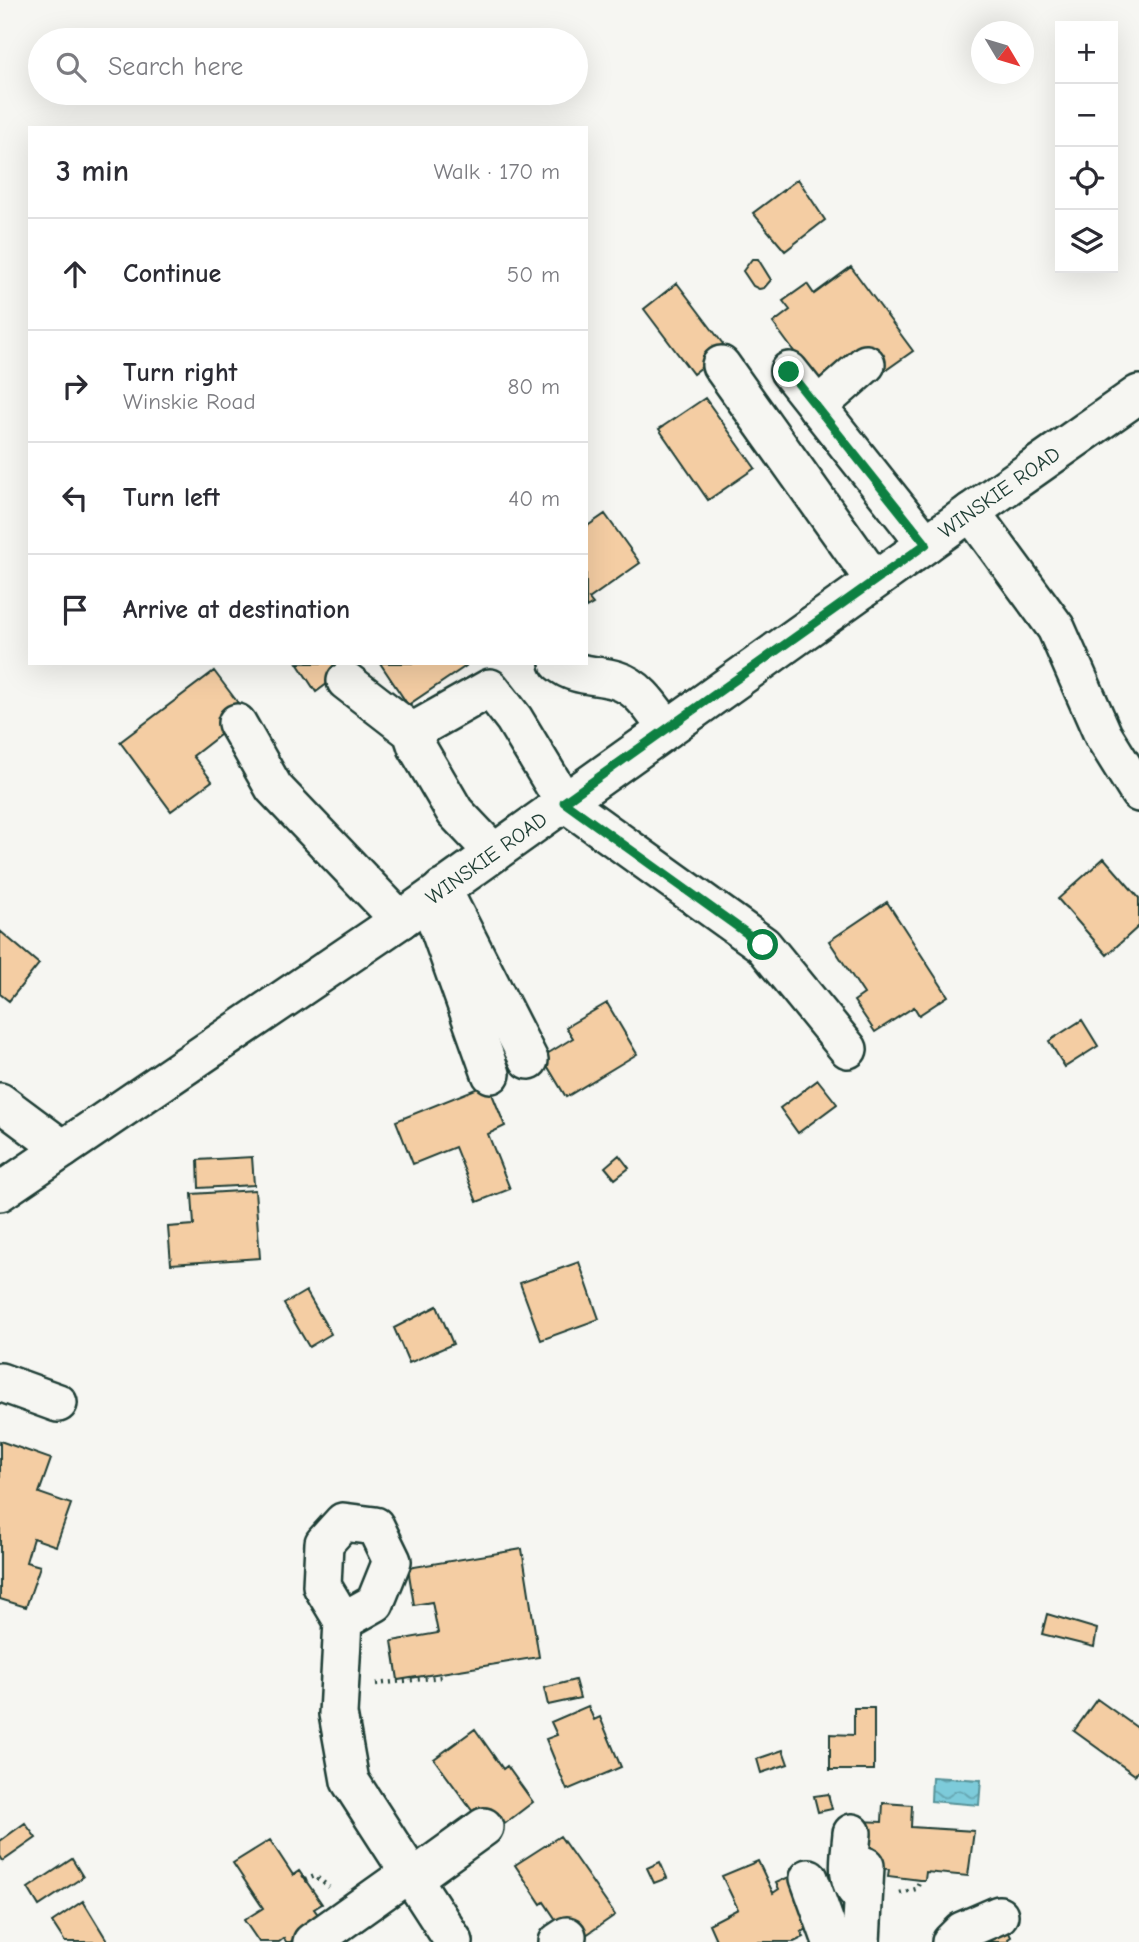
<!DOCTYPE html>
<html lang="en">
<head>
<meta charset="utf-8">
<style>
	:root { --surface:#fff; --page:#f2f2f3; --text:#2b2b33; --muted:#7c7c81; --line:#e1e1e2 }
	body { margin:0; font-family:"Comic Neue",sans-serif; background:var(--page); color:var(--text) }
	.controls { position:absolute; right:21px; top:21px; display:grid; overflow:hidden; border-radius:0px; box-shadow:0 7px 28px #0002 }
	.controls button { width:63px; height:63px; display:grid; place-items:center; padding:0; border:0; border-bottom:2px solid var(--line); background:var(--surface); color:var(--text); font:35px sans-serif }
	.compass { position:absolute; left:971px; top:21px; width:63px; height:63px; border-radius:50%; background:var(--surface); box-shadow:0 7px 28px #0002; rotate:128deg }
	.stop { position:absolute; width:21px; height:21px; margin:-16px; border:5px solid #0b8043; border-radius:50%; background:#fff }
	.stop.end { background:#0b8043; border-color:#fff; box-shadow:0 2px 7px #0008 }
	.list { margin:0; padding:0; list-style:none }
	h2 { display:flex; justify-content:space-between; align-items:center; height:91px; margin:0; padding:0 28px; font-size:30px }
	h2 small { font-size:23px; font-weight:400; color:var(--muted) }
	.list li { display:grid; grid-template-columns:46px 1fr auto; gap:21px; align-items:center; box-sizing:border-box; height:112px; padding:0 28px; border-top:2px solid var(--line) }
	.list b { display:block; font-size:26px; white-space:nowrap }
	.list p { margin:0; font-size:23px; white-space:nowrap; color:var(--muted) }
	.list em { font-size:23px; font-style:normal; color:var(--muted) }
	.icon { flex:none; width:38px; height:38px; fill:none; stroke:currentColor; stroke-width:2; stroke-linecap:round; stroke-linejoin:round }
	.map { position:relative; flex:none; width:1139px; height:1942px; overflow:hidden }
	.search { position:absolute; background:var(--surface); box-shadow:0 7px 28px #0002; left:28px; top:28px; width:560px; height:77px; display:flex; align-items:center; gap:18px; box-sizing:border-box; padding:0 24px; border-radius:38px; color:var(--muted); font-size:26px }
	.panel { position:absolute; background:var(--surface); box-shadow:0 7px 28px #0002; left:28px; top:126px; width:560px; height:539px; border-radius:0px }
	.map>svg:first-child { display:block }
	.water { fill:url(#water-waves); stroke:#579298; stroke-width:2 }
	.building { fill:#f4cda3; stroke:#1f3d34; stroke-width:2 }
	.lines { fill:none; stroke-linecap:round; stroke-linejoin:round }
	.minor-casing { stroke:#1f3d34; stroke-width:42 }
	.path { stroke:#1f3d34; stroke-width:4.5; stroke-dasharray:2 5; stroke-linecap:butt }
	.minor { stroke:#f6f6f2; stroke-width:37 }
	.route { stroke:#0b8043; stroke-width:9 }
	.labels { text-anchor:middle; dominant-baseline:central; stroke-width:5; stroke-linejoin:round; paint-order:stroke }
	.street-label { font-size:21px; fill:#1f3d34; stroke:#f6f6f2 }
</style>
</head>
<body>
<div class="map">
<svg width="1139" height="1942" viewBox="0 0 1139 1942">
	<defs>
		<pattern id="water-waves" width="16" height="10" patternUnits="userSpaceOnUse" patternTransform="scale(1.75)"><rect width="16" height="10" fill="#7dcbda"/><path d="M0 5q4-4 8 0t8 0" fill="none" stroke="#66a6b2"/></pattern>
	</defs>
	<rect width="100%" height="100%" fill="#f6f6f2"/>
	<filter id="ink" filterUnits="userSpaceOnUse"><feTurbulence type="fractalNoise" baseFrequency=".0143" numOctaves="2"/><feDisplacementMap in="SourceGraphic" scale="14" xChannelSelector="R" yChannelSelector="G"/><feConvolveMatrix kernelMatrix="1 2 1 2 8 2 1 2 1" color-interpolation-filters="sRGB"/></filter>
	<g filter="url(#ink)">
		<path class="water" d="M932,1777l49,3 -2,25 -48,-4z"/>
		<path class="building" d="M798,179l27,41 -40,31 -32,-38z
			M752,259h6l13,21 -7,8 -5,1 -6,-3 -10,-15z
			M851,267l62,84 -34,24 -61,9 -45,-61 17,-13 -7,-9 24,-17 7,10z
			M677,283l49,65 -33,26 -49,-65z
			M705,398l50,70 -47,32 -49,-71z
			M605,514l35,49 -51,36 4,5 -7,4v-81z
			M297,663h58l-39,29z
			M380,663h84l2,3 -58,39z
			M214,671l27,36 -16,24 -32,25 19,25 -41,30 -51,-69z
			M1104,858l35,40v28l-32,29 -49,-56z
			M887,902l61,94 -29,19 -5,-8 -39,25 -21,-31 10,-7 -35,-53z
			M0,931l39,33 -30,37 -9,-7z
			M607,1003l30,51 -71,43 -24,-40 31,-19 -7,-11z
			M1082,1020l16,26 -33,21 -16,-26z
			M818,1080l19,24 -39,29 -18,-25z
			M488,1084l17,42 -17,8 22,55 -33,13 -22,-55 -42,17 -17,-43z
			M619,1155l10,13 -14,11 -10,-12z
			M252,1157l2,28 -55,3 -1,-28z
			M255,1190l5,68 -89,6 -3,-37 26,-2 -2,-31z
			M579,1262l20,57 -58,21 -21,-57z
			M306,1291l25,43 -22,13 -25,-43z
			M437,1306l16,38 -44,19 -15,-35z
			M0,1441l51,18 -12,34 32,11 -15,42 -23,-8 -7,24 14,4 -14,41 -26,-8z
			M522,1549l17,108 -141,23 -6,-39 46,-8 -6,-31 -18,3 -6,-37z
			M1047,1614l50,15 -3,18 -52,-13z
			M575,1680l5,18 -32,7 -4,-17z
			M1097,1699l42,30v40l-4,6 -61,-44z
			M588,1706l6,14 6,-3 21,50 -54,23 -21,-51 11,-4 -6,-13z
			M854,1708h20v62h-44v-36l24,1z
			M475,1729l28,40 4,-3 26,36 -43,33 -56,-76z
			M783,1750l5,14 -27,9 -4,-14z
			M828,1794l4,15 -14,3 -4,-16z
			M883,1803l29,2 -1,22 63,4 -6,45 -42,-4 -1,8h-5l-32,-4 1,-7 -34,-4 5,-44 22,1z
			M25,1823l11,15 -33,23 -3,-5v-15z
			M560,1836l55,79 -39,27h-5l-27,-40 -3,2 -26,-39z
			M270,1840l23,35 6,-4 23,33 -8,5 8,11 -32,22h-4l-2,-4 -5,4h-20l-15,-22 19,-12 -30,-45z
			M72,1859l11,18 -44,29 -11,-18z
			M758,1861l15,32 6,-4 -3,-6 17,-8 24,50 -16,7 3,5 -10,5h-77l-8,-18 29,-15 -16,-33z
			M660,1862l7,16 -13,5 -7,-15z
			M83,1901l25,41h-43l-13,-20z
			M1003,1920l8,17 -3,2 1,3h-50z"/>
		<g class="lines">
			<g class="minor-casing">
				<g id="minor">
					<path d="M721,365l153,215"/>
					<path d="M789,371l137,173"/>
					<path d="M817,407l49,-43"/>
					<path d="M971,512l85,116 47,107 36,58"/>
					<path d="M559,663c16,14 38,11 57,17 24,7 37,30 51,49"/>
					<path d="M346,681l66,51 5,15 38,65 38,40"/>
					<path d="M237,723l37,65 126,132"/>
					<path d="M412,732l78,-44 24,31 50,83 199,143 85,104"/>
					<path d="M442,889l87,171"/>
					<path d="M435,917l56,157"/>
					<path d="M0,1102l63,47"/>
					<path id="s1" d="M0,1192l400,-272 571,-408 168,-118"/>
					<path d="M0,1382l58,21"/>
					<path d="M343,1621l32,-18 17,-42 -17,-35 -32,-4 -19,21 -2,43 21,35 -5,93 12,67 104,161"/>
					<path d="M852,1833c-1,17 -8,47 6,59"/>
					<path d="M809,1878l23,64"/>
					<path d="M412,1879l72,-52"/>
					<path d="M312,1942l97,-69"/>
					<path d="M558,1942l9,-6"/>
					<path d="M861,1942l4,-76"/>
					<path d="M951,1942l11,-11 37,-16"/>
				</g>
			</g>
			<path class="path" d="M376,1684l65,-7v-4
				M305,1880l10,-4 14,11
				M900,1893l16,-4 4,-9"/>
			<use href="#minor" class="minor"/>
		</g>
	</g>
	<g class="lines" filter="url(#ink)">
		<path class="route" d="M763,945l-199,-143 362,-258 -137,-172"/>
	</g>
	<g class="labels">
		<g class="street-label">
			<text stroke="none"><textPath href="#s1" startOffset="1220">WINSKIE ROAD</textPath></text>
			<text stroke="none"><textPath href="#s1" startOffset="590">WINSKIE ROAD</textPath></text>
		</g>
	</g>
</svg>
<div class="controls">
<button>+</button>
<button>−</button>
<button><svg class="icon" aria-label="locate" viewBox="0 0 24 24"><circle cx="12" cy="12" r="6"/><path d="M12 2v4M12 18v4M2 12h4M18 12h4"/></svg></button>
<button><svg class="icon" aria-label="layers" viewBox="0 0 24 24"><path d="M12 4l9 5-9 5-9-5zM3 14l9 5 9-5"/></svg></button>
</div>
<svg class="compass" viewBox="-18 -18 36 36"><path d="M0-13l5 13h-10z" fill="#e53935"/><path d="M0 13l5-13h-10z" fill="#7c7c81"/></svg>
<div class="stop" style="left:763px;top:945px"></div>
<div class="stop end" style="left:789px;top:372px"></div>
<div class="search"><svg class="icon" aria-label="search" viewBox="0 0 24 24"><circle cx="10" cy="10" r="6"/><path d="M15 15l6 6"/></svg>Search here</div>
<section class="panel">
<h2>3 min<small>Walk · 170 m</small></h2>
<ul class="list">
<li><svg class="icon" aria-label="ahead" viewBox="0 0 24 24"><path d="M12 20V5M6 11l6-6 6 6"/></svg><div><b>Continue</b></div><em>50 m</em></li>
<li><svg class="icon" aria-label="right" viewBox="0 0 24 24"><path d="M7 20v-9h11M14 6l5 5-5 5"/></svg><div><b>Turn right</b><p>Winskie Road</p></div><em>80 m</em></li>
<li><svg class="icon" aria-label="left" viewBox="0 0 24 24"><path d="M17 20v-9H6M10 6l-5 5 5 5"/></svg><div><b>Turn left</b></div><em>40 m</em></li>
<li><svg class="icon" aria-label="arrive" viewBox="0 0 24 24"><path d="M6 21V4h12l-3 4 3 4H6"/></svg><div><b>Arrive at destination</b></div></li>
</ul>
</section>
</div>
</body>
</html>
